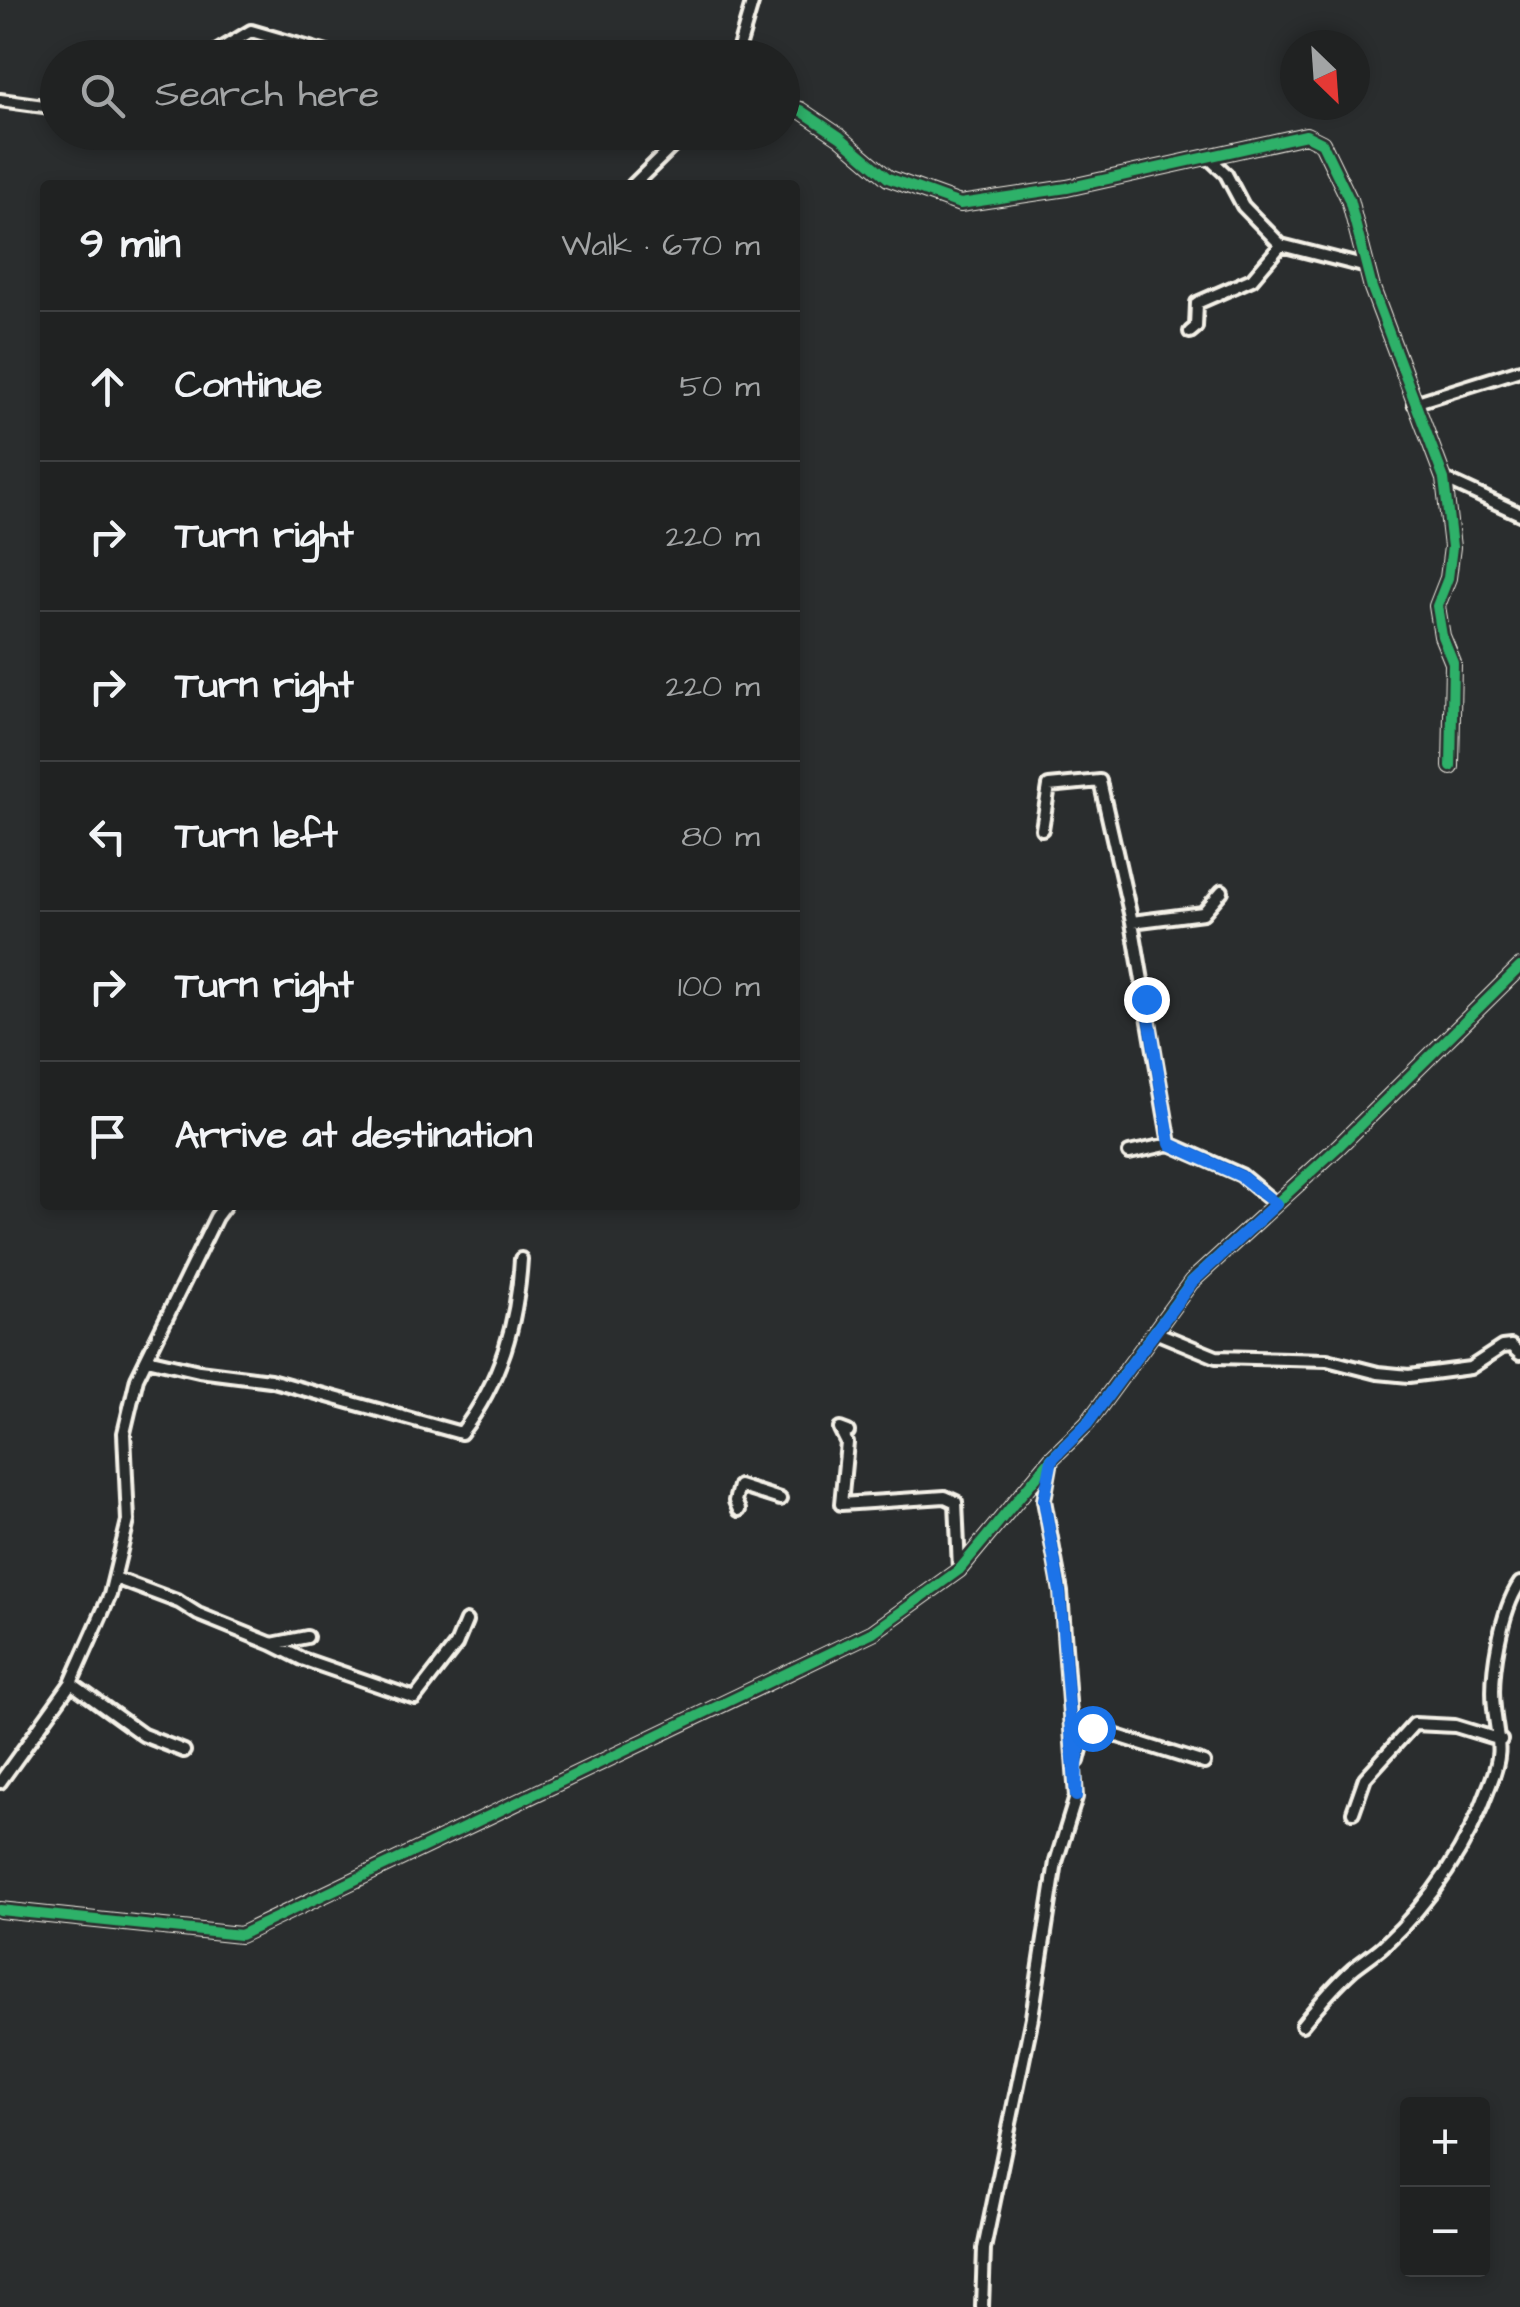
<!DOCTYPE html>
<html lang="en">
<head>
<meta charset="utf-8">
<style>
	:root { --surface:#202222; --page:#282a2a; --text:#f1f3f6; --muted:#a2a4a5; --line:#3d3f40 }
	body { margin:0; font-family:"Architects Daughter",sans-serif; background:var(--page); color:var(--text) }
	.controls { position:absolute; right:30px; bottom:30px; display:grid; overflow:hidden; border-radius:10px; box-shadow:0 5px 15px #0003 }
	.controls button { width:90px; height:90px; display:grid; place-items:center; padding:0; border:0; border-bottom:2px solid var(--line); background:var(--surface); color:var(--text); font:50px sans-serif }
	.compass { position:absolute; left:1280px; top:30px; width:90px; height:90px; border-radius:50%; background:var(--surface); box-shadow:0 5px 15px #0003; rotate:155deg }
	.stop { position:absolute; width:30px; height:30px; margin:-22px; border:8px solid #1a73e8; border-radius:50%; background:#fff }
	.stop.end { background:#1a73e8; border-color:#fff; box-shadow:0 2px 10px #0008 }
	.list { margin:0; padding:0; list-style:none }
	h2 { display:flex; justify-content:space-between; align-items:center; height:130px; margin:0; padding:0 40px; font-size:42px }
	h2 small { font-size:32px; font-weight:400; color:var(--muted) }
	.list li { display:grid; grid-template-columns:65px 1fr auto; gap:30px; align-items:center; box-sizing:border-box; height:150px; padding:0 40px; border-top:2px solid var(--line) }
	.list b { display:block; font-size:38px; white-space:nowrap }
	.list em { font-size:32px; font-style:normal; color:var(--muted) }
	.icon { flex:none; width:55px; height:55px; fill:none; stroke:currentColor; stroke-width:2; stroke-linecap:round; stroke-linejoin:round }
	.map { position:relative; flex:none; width:1520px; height:2307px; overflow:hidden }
	.search { position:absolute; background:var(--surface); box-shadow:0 5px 15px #0003; left:40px; top:40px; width:760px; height:110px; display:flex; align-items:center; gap:25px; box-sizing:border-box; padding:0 35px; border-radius:55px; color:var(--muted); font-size:38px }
	.panel { position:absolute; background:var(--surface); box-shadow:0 5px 15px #0003; left:40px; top:180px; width:760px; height:1030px; border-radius:10px }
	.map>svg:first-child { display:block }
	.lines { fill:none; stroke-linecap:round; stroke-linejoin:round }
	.minor-casing { stroke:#f4f1e8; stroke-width:18 }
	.minor { stroke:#2a2d2e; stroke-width:10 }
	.cycleway-casing { stroke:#2a2d2e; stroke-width:16 }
	.cycleway { stroke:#2db169; stroke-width:10 }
	.route { stroke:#1a73e8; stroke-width:12 }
</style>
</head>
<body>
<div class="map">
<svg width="1520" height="2307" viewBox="0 0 1520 2307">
	<rect width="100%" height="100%" fill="#2a2d2e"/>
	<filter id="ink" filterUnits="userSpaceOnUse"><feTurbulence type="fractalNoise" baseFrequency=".01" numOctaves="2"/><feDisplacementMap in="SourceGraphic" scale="20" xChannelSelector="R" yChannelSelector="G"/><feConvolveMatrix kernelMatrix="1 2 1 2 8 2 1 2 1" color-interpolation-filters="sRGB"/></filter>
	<g filter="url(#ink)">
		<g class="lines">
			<g class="minor-casing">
				<path id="minor" d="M206,58l45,-27 93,27
					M736,58l17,-58
					M0,100l58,8
					M782,107l18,3 40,27 48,41 72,26 107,-16 239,-53 16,8 27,56 23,89 72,191 8,68 -4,31 -11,28 5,30 11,27 -2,104
					M1208,157l18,17 17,32 38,39 86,22
					M633,185l54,-53
					M1190,332l6,-5 1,-24 55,-24 29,-34
					M1414,403l106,-33
					M1444,479l76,35
					M1042,829l7,-43 51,-5 32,141 38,222
					M1132,922l71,-9 19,-22
					M1129,1153l41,-9 71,31 35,29
					M1155,1332l61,25 111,3 51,13 31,3 61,-8 32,-21 9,-1 9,8
					M147,1359l52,12 71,9 191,53c40,-52 56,-109 60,-174
					M848,1432l-8,-3 7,14 -6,61 104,-7 11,5 3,67
					M739,1510l-4,-9 4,-15 41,13
					M115,1578l64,24 19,12 74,30 35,-7
					M272,1644l30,15 113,39 41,-53 10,-24
					M71,1683l72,52 41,16
					M1078,1761l7,-27 7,-6 112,35
					M0,1782l71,-99 39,-88 18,-74 -4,-88 13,-55 79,-161 9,-12
					M1353,1812l12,-34 49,-54 41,2 46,14
					M0,1910l240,25 633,-303 86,-62 92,-111 36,-35 104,-142 147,-135 182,-180
					M1302,2025c16,-20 32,-39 51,-56 10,-8 21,-15 30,-23 49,-45 86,-102 108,-164 13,-33 6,-42 3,-74 -4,-33 7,-98 26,-125
					M982,2307l2,-58 48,-232 24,-155 20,-65 -15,-205 -17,-92 7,-40"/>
			</g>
			<use href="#minor" class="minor"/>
			<g class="cycleway-casing">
				<path id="cycleway" d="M782,107l18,3 40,27 48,41 72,26 107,-16 239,-53 16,8 27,56 23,89 72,191 8,68 -4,31 -11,28 5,30 11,27 -2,104
					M0,1910l240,25 633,-303 86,-62 92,-111 36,-35 104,-142 147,-135 182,-180"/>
			</g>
			<use href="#cycleway" class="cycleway"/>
		</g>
	</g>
	<g class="lines" filter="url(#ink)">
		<path class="route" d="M1092,1728c-18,16 -15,46 -16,68l-16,-204 -16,-92 8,-41 35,-35 105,-142 84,-78 -35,-28 -71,-32 -24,-145"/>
	</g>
</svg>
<div class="controls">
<button>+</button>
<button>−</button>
</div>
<svg class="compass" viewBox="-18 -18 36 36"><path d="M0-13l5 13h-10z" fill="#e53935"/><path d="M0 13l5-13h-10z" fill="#a2a4a5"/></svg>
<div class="stop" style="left:1092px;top:1728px"></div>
<div class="stop end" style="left:1146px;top:999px"></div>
<div class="search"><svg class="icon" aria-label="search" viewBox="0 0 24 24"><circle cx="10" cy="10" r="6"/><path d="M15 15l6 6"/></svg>Search here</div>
<section class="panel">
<h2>9 min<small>Walk · 670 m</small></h2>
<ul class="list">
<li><svg class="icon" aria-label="ahead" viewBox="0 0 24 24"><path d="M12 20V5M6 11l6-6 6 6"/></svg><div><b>Continue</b></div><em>50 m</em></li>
<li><svg class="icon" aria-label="right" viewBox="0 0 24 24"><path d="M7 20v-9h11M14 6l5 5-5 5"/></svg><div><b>Turn right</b></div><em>220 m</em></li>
<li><svg class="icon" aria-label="right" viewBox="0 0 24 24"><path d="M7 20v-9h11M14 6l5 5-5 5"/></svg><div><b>Turn right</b></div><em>220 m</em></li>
<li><svg class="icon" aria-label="left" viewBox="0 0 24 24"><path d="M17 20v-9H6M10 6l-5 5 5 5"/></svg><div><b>Turn left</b></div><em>80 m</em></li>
<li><svg class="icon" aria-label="right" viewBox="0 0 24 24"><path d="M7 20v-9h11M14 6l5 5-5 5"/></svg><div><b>Turn right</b></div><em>100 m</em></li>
<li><svg class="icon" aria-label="arrive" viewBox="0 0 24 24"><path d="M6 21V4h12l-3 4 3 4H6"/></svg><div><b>Arrive at destination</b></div></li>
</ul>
</section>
</div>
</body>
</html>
